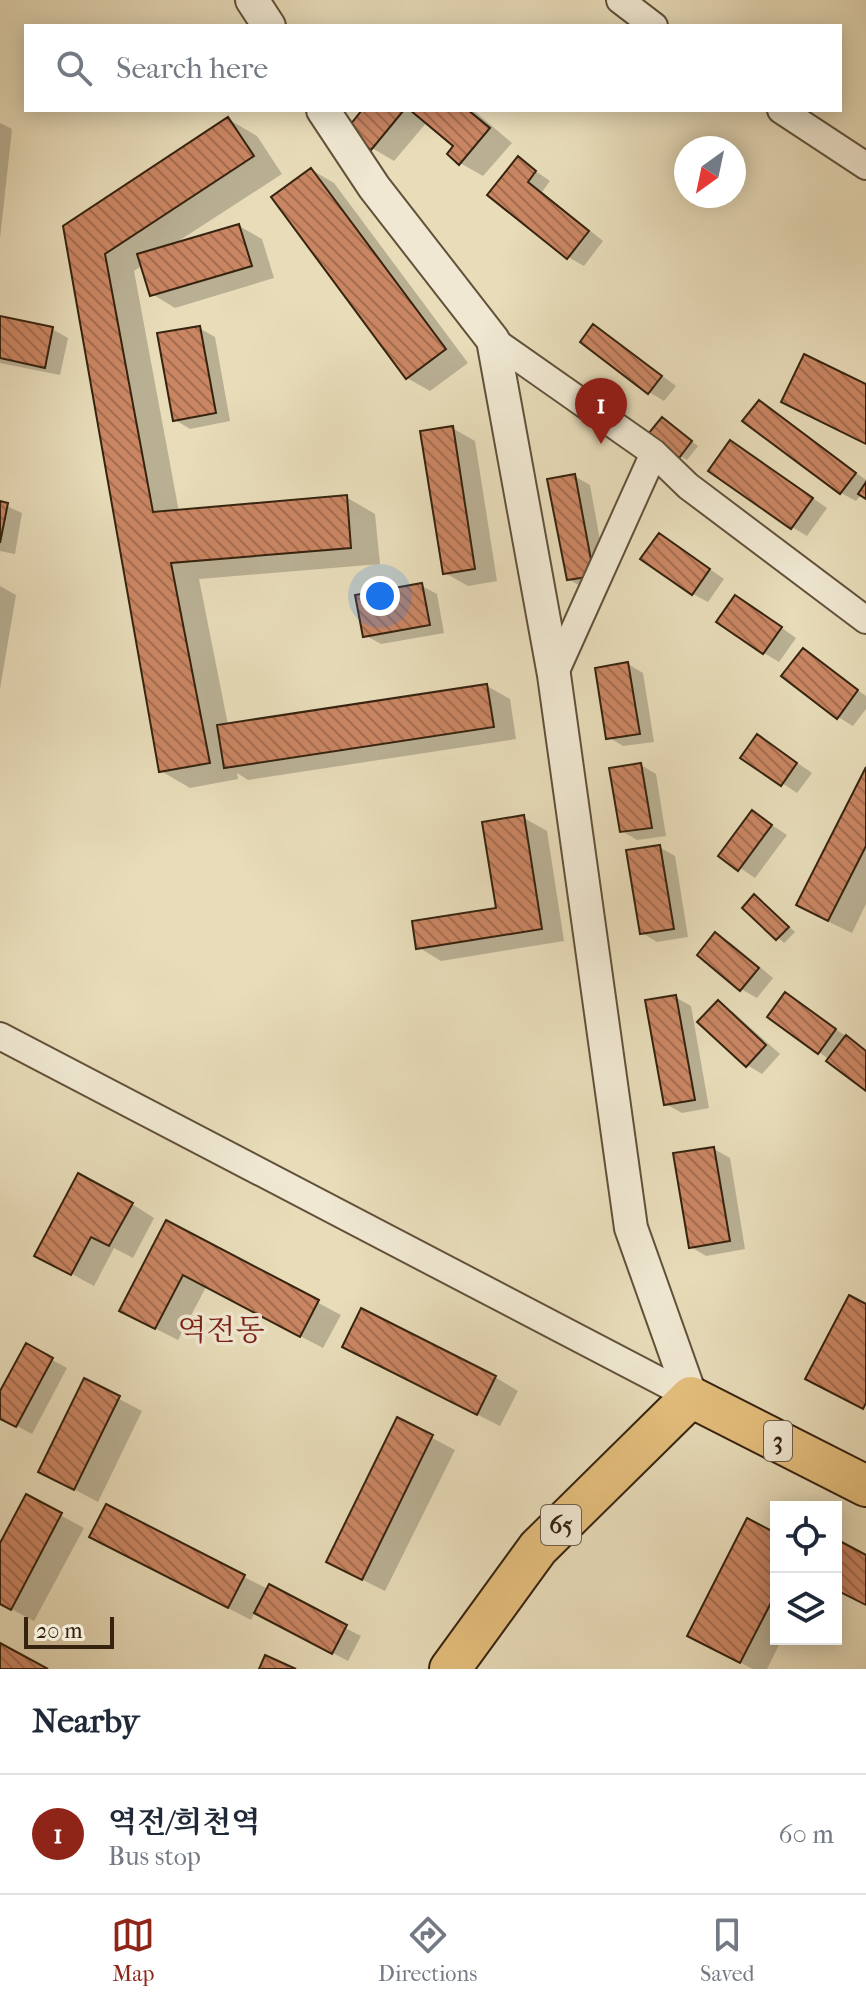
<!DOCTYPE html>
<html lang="en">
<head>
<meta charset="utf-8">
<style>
	:root { --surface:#fff; --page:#f6f6f7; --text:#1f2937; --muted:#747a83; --line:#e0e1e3; --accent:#8f2418 }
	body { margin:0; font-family:"IM FELL French Canon","Noto Serif KR",serif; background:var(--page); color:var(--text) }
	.controls { position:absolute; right:24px; bottom:24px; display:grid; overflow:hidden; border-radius:0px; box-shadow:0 4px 20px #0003 }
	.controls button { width:72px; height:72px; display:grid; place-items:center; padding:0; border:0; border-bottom:2px solid var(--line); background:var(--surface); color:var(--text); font:40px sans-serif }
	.compass { position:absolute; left:674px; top:136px; width:72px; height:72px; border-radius:50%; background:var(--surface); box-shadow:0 4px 20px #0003; rotate:213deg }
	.scale { position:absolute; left:24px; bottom:20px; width:90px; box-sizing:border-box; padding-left:8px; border:4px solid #36230f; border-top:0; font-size:22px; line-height:28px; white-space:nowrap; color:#36230f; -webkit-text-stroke:6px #f0e8d2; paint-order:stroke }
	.you { position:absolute; left:380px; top:596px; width:28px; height:28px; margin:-20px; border:6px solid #fff; border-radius:50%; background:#1a73e8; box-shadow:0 0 0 12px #1a73e833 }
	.badge { display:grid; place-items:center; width:52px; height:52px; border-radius:50%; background:var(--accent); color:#fff; font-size:26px; font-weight:700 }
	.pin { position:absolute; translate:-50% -66px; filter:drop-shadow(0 2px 4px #0008) }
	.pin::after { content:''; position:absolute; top:42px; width:28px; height:24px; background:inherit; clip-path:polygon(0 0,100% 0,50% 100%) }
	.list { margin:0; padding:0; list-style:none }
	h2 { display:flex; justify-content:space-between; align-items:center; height:104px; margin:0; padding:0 32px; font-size:34px }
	h2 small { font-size:26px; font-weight:400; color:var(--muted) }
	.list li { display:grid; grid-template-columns:52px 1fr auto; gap:24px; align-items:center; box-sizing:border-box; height:120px; padding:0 32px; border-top:2px solid var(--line) }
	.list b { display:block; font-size:30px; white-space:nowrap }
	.list p { margin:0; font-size:26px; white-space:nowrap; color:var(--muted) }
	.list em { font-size:26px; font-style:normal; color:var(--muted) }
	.icon { flex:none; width:44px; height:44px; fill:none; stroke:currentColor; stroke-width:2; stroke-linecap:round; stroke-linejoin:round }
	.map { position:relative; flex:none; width:866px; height:1669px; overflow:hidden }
	.search { position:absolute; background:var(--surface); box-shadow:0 4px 20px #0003; left:24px; right:24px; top:24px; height:88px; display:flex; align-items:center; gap:20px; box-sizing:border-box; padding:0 28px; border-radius:0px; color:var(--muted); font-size:30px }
	.sheet { height:224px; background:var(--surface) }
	nav { display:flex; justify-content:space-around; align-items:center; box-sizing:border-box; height:112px; border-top:2px solid var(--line); background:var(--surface); font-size:22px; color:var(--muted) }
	nav a { display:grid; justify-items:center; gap:4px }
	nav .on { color:var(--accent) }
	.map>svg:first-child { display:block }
	.shadow { fill:#0003 }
	.building { fill:url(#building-back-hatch); stroke:#36230f; stroke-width:2 }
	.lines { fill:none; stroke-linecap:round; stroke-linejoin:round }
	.minor-casing { stroke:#62513a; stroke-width:30 }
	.tertiary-casing { stroke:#62513a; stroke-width:36 }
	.primary-casing { stroke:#36230f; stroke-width:44 }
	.minor { stroke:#f0e8d2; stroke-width:26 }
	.tertiary { stroke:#f0e8d2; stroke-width:32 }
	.primary { stroke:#e4be7c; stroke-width:40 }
	.labels { text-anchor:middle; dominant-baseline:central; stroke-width:7; stroke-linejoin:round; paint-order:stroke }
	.shield { fill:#f0e8d2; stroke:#6e5e4a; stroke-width:2 }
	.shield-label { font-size:24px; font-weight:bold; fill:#36230f }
	.quarter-label { font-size:30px; fill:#7a1f14; stroke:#f0e8d2 }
</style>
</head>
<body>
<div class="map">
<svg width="866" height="1669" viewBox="0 0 866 1669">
	<defs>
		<pattern id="building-back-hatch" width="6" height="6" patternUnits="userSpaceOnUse" patternTransform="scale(2)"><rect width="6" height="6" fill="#ca8663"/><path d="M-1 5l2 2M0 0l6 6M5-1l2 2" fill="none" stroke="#a56d50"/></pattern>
	</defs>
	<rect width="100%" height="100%" fill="#e8dcb9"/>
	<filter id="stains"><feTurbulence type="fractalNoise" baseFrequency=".0025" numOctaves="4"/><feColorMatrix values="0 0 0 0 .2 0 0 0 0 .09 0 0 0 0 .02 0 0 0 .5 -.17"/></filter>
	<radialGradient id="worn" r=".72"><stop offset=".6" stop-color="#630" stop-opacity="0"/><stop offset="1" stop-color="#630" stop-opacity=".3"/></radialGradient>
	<path class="shadow" d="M365,110h108l39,33 -29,33 -23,-13 -4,-17 -29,-24 -33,39 -22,-13z
		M228,119l29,17 25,38 -108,70 65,-18 23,13 12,39 -99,30 -23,-14 -9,-29 -9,6 45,241 167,-15 29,17 5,50 -181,15 29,146 259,-39 23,13 6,40 -268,41 -11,-7 1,6 -48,9 -29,-17 -96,-545z
		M0,123l12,6 -12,110z
		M518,159l32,22 -8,11 61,49 -19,25 -16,-9 -79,-63z
		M312,170l22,13 134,180 -38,28 -23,-13z
		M0,318l52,11 16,9 -8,37 -60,-12z
		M594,326l82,60 -12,15 -15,-9z
		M199,328l16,9 15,84 -40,8 -15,-9z
		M759,402l107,78v17l-4,-3 -6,7 -15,-8z
		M669,424l29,22 -11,14 -7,-4z
		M452,428l23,13 22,140 -29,5 -23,-13z
		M731,442l96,66 -20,28 -15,-9z
		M574,476l16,9 18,99 -24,4 -16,-9z
		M0,503l22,10 -7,41 -15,-3z
		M674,544l50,35 -16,23 -15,-8z
		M0,586l16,9 -16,94z
		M422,586l15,8 7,39 -63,11 -16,-9z
		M751,606l45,32 -17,24 -15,-9z
		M803,651l63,45v13l-13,17 -15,-9z
		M628,664l15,9 11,69 -31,4 -15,-9z
		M773,746l39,27 -15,20 -54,-36z
		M641,765l15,9 10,62 -29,4 -15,-9z
		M866,771v133l-14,29 -31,-15z
		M752,812l35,23 -32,43 -34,-23z
		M524,818l23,13 17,110 -123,20 -23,-14 80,-38z
		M659,847l16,9 13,81 -31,5 -15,-9z
		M755,897l40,35 -11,11 -40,-35z
		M716,935l15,8 42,35 -16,20 -16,-9z
		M786,995l80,55v38l-47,-36z
		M675,997l16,9 18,102 -27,5 -16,-9z
		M718,1003l15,9 47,42 -18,20 -15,-9z
		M714,1149l16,9 15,91 -39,7 -15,-9z
		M132,1204l22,14 -21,40 -19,-10 -20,38 -57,-31z
		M167,1222l174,93 -18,33 -117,-61 -28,53 -34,-17z
		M27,1346l40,22 -35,66 -32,-17v-21z
		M367,1359l128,18 23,14 -18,35z
		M85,1381l57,30 -44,91 -58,-31z
		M398,1420l57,30 -70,141 -34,-17z
		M27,1497l57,31 -50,93 -34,-18v-56z
		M776,1536v103h6l-15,30h-14l-41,-21z
		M114,1549l130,28 117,59 -13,25 -93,-49 -4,8z"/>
	<path class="building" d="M362,110h42l-33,40 -25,-20z
		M410,110h58l22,18 -31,37 -12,-11 6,-8z
		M228,117l26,39 -149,98 48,258 194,-17 4,53 -180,15 39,200 -51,9 -96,-546z
		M518,156l18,15 -8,11 61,49 -22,28 -80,-64z
		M311,168l135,181 -40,30 -135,-182z
		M239,224l13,42 -102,30 -13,-42z
		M0,316l53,11 -8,41 -45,-10z
		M593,324l69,52 -14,18 -68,-52z
		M200,326l16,87 -43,8 -16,-88z
		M804,354l62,30v60l-85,-42z
		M759,400l97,73 -16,21 -98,-73z
		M662,417l30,24 -13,17 -31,-24z
		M453,426l22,143 -32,5 -23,-143z
		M730,440l83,58 -22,31 -83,-58z
		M575,474l19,102 -27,4 -20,-101z
		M866,482v17l-8,-5z
		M0,501l8,2 -8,40z
		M659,533l51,36 -18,26 -52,-36z
		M422,583l8,42 -67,12 -8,-42z
		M735,595l47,32 -19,27 -47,-32z
		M803,648l55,42 -21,29 -56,-43z
		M628,662l12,72 -34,5 -11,-71z
		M487,684l7,43 -270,41 -7,-43z
		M757,734l40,29 -16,23 -41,-28z
		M641,763l11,65 -32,4 -11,-64z
		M866,767v79l-38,75 -32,-16z
		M752,810l20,15 -34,46 -20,-15z
		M524,815l18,114 -126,20 -4,-28 84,-13 -14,-86z
		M660,845l14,84 -34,5 -14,-84z
		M754,894l35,33 -13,13 -34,-32z
		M715,932l44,36 -19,23 -43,-36z
		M785,992l51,37 -18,25 -51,-37z
		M676,995l19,105 -31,5 -19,-105z
		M718,1000l48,45 -20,22 -49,-45z
		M846,1035l20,16v40l-40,-30z
		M714,1147l16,94 -41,7 -16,-95z
		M78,1173l55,30 -24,43 -18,-9 -20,38 -37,-19z
		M166,1220l153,80 -19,37 -117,-62 -28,54 -36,-18z
		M849,1295l17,9v99l-3,6 -58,-30z
		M361,1308l135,68 -19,39 -135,-68z
		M26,1343l27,15 -37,69 -16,-8v-28z
		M84,1378l36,18 -46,94 -36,-18z
		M397,1417l36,18 -71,145 -36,-18z
		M26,1494l36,19 -51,97 -11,-6v-61z
		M106,1504l139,71 -17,33 -139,-71z
		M747,1518l29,15v60l-36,70 -53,-27z
		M836,1539l30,16v50l-30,-15z
		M269,1584l78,41 -15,29 -78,-41z
		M0,1643l48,26h-48z
		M265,1655l31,14h-37z"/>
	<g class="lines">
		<g class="minor-casing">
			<path id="minor" d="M620,0l34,26
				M781,110l85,56
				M493,340l161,113 34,33 178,134
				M554,675l100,-222
				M0,1036l691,361"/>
		</g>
		<g class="tertiary-casing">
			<path id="tertiary" d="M252,0l17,26
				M323,110l51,77 119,153 61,335 77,553 60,169"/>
		</g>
		<g class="primary-casing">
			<path id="primary" d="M450,1669l88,-121 153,-151 175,89"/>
		</g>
		<use href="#minor" class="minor"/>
		<use href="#tertiary" class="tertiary"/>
		<use href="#primary" class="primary"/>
	</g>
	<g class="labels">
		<g class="shield">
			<rect x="764" y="1421" width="28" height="40" rx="6"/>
			<rect x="541" y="1505" width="40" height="40" rx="6"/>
		</g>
		<g class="shield-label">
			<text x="778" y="1441">3</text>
			<text x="561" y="1525">65</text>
		</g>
		<g class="quarter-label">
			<text x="221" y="1330">역전동</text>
		</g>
	</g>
	<rect width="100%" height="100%" filter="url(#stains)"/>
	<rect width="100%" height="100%" fill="url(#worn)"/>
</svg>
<div class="controls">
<button><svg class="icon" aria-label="locate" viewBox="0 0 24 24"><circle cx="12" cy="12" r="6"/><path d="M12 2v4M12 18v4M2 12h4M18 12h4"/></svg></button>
<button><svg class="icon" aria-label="layers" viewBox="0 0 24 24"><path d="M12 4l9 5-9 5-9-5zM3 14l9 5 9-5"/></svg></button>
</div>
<svg class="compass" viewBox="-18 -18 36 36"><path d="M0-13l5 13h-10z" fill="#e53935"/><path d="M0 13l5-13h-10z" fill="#747a83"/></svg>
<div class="scale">20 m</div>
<div class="you"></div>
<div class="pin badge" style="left:601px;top:444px">1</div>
<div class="search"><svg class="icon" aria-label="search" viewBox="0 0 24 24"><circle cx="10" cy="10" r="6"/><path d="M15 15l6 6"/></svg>Search here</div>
</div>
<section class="sheet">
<h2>Nearby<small></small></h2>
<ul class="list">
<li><span class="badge">1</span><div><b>역전/희천역</b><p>Bus stop</p></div><em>60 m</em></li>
</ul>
</section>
<nav>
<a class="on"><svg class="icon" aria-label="map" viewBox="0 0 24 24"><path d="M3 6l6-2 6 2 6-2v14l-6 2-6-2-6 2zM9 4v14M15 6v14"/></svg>Map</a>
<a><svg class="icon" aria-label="directions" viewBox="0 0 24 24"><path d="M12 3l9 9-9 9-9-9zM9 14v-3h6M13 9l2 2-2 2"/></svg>Directions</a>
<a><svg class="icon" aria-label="saved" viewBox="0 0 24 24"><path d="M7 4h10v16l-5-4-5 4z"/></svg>Saved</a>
</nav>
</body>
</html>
